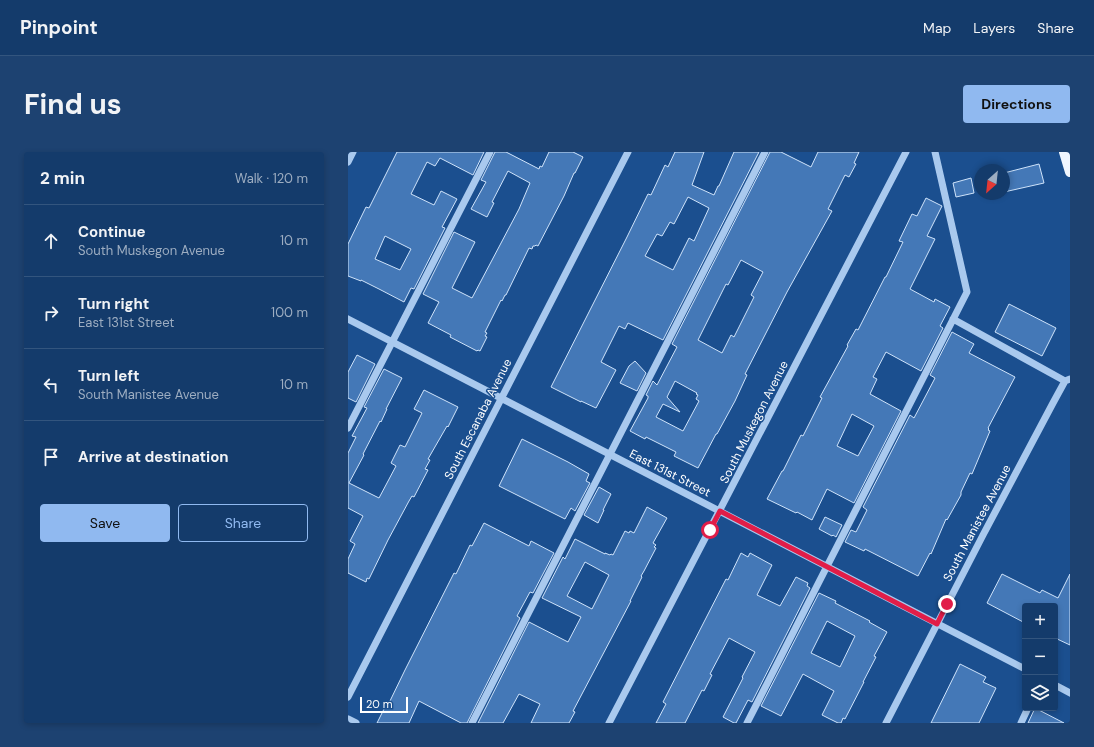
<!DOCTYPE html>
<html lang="en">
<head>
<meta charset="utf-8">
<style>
	:root { --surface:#143b6b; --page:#1d4271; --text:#f1f3f6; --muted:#9dadc1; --line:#33557e; --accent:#90b9f0 }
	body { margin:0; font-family:"DM Sans",sans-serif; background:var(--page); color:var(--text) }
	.controls { position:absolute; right:12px; bottom:12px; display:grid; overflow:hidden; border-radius:4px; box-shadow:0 2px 6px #0003 }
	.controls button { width:36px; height:36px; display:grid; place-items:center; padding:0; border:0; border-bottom:1px solid var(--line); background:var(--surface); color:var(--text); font:20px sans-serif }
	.compass { position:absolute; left:626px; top:12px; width:36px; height:36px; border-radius:50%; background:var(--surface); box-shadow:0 2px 6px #0003; rotate:207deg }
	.scale { position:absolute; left:12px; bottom:10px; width:48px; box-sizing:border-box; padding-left:4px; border:2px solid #fff; border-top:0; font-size:11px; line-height:14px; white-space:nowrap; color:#fff; -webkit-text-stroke:3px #1b4f8f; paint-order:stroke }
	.stop { position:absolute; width:12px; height:12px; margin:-9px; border:3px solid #e11d48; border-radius:50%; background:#fff }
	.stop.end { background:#e11d48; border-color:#fff; box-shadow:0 1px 4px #0008 }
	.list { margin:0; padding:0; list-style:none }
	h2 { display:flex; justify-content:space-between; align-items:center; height:52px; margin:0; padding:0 16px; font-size:17px }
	h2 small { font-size:13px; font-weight:400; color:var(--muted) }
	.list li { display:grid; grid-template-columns:26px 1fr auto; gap:12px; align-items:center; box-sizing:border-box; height:72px; padding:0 16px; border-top:1px solid var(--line) }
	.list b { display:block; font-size:15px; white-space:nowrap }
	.list p { margin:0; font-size:13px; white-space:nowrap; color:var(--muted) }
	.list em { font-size:13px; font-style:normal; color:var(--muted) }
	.actions { display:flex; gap:8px; padding:12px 16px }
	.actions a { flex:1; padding:9px 0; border:1px solid var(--accent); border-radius:4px; text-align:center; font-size:14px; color:var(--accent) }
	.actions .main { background:var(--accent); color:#111 }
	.icon { flex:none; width:22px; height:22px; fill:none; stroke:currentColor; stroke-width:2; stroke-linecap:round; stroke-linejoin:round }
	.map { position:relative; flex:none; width:722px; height:571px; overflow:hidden; border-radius:4px }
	header { display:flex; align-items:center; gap:24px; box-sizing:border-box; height:56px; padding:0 20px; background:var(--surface); border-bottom:1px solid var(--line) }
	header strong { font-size:19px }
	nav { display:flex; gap:22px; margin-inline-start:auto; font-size:14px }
	.intro { display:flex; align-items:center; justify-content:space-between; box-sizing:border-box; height:96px; padding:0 24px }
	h1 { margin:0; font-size:28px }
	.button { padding:10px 18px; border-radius:4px; background:var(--accent); color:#111; font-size:14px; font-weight:700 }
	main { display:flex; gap:24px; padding:0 24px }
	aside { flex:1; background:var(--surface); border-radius:4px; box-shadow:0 2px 6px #0003 }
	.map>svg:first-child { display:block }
	.building { fill:#4478b7; stroke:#cfe3fa; fill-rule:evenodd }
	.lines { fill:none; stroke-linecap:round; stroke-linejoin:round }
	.minor { stroke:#a9c9ee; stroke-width:7 }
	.major { stroke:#f0f6ff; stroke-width:10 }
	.route { stroke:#e11d48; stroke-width:5 }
	.labels { text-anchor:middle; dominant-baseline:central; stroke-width:3; stroke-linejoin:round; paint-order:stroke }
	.street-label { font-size:12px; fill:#fff; stroke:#1b4f8f }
</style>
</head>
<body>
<header>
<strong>Pinpoint</strong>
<nav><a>Map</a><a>Layers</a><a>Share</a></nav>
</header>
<div class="intro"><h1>Find us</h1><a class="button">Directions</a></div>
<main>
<aside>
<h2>2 min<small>Walk · 120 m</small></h2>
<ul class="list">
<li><svg class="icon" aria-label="ahead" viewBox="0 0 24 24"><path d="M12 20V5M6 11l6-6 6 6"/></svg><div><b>Continue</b><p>South Muskegon Avenue</p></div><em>10 m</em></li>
<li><svg class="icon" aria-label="right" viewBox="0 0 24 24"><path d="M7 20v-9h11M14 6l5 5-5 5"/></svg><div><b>Turn right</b><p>East 131st Street</p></div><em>100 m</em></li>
<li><svg class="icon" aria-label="left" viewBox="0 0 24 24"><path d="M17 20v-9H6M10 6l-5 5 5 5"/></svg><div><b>Turn left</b><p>South Manistee Avenue</p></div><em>10 m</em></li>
<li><svg class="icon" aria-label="arrive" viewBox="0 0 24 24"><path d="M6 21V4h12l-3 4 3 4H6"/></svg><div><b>Arrive at destination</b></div></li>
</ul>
<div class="actions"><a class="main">Save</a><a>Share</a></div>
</aside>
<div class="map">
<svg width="722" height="571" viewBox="0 0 722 571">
	<rect width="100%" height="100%" fill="#1b4f8f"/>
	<path class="building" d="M49,0h87l-11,23 -33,-17 -5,8 -8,-4 -16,32 23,11 7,-14 16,8 -15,28 3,1 -31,61 -3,-1 -7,14 -25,-13 -18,-9v1l-13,-5v-32l18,-37 3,1zM37,84l26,13 -11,21 -25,-11z
		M147,0h11l33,17 1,-3 2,1 7,-15h24l10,5 -8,16h-1l-10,23 -26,50 -2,-1 -1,1h-2l-1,3 -3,-1 -23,47h-1l-3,6 -1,-1 -16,32 2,1 -2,3 2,1 -7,14 -2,-1 -1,1 -27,-14 1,-2 -23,-12 11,-21 -16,-8 31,-62 21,10 -23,46 20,10 47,-89 11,-26 -22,-12 -16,31 2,1 -7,14 -16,-8 15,-27 -5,-2z
		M327,0h29l-12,33 22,10 4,-9h1l15,-34h25l-96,188 -35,-17 -3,6 -6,-3 -18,36 15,8 -20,38 -15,-7v1l-30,-15 76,-150 21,-43 3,1 14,-30 3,2zM340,45l21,11 -15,33 -5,-3 -16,32 -28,-14 12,-22 5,2 8,-14 4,2z
		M422,0h11l30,15 7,-15h41l-5,11 2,1 -7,13 -4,-2 -17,34 4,2 -45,81 -42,82 2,1 -12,26 -18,33h-1l-18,34 -24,-12 2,-4 -30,-15 -1,2 -15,-8 18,-33v-2l-2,-1 7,-14 4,4 20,-38 -5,-3zM393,108l22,12 -12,23 3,2 -20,40 -3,-2 -9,18 -24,-13 28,-56 2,1zM327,229l22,12 -1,1 2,1 -2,4 3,2 -16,30 -27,-14 7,-13 17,8 -13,-15z
		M691,12l5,19 -40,9v-19z
		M623,26l3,15 -18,4 -3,-14z
		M578,46l16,8 -15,30 8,3 -25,50 24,13 1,-3 15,8 -10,19 3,2 -22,43 -35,-19 -13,25 4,2 -7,15 31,17 -47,92 -27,-14 -15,31 -15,-8 -1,1 -29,-14 15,-28h1l18,-36 2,1 19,-38 -2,-1 28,-51 -1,-1 9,-16 2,1 27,-53h1l17,-35 -4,-1 13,-27 5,2zM504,262l22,12 -16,30 -21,-10z
		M661,152l47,24 -14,28 -47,-24z
		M604,180l22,12 -5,9 46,24 -27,51 1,1 -1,1 2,1 -18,43 -2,-1 -9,19v3l-14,25 -1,-1 -15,35 -1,-1 -12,23 -53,-27 -1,2 -19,-9 6,-12 5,2 11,-22 -4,-3 47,-92 4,3 20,-38 1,-2 -5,-3z
		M9,203l18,9 -19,38 -8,-4v-26z
		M287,209l11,12 -9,18 -17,-8 9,-17z
		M36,217l18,9 -16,31h1l-6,13 -1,-1 -17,33 1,1 -15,28 30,15 17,-32 -5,-3 9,-18 5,2 17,-34 -8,-4 10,-19 34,17 -10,20 -1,-1 -19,33 2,1 -5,9 3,1 -14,27 -2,-1 -3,5 -21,39 -19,39 -2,-1 -1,4 -18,-9v-14l7,-15 -5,-3 13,-25 -15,-8v-55l8,-16 -4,-1 15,-28 -3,-1z
		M174,287l46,23 21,12 -3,7 4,2 -15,28 -4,-3 -6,11 -66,-33z
		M251,335l12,7 -8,16h1l-6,13 -14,-8z
		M299,355l20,11 -14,25 3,2 -2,2 2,1 -12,23 -3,5 1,1 -12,24h1l-58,110 2,1 -6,11h-38l9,-19 -21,-10 -16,29h-25l51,-101 39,20 13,-25 -39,-19 21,-41 2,2 10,-20 30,15v-1l5,2 1,-1 2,1 12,-24 4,2 1,-2 4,2zM237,410l24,13 -17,34 -25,-13z
		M477,365l17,8 -6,12 -3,-2 -1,1 -13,-7z
		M136,371l45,23 2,-5 23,12 -21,40 -3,-1 -13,24 3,2 -53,105h-6l-42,-22 -10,22h-32l10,-20h2l16,-33 49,-97 2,1 14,-29 2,1z
		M393,401l7,4 2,-4 22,12 -15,30 23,11 16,-29 12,6 -1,3 3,2 -58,114 -4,-2 -12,23h-2l-11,-6 20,-39 -1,-1 13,-25 -26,-14 -19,36 2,1 -8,16 -2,-1 -17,33h-29l10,-19 -3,-2 63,-123 2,1z
		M654,422l38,19 2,-3 16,8 12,-24v71l-15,-7v-32h-30v17l-38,-20z
		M471,441l17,8 -1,2 35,18 -1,1 18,10 -13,24 2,1 -13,25h1l-19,37 -2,-1 -2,5h-3l-16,-8 12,-24 -31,-17 -22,42 -20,-10zM479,469l28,15 -15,31 -29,-14z
		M612,512l26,13 -3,5 13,6 -17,35h-48z
		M687,556l29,15h-36z"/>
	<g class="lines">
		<path class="minor" d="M0,10l5,-10
			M0,167l677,350
			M605,167l112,62
			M0,276l142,-276
			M707,533l15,8
			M0,545l280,-545
			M0,567l8,4
			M124,571l293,-571
			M261,571l297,-571
			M399,571l220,-431 -32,-140
			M538,571l97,-188 70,-132 12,-22 5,-2
			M673,571l7,-15"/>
		<path class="major" d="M716,0l6,20"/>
	</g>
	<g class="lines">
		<path class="route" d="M362,378l10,-19 217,113 10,-20"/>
	</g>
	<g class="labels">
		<g class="street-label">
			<text transform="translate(130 267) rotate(-63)">South Escanaba Avenue</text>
			<text transform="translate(406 270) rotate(-63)">South Muskegon Avenue</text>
			<text transform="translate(322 321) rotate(27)">East 131st Street</text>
			<text transform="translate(629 371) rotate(-62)">South Manistee Avenue</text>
		</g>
	</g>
</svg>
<div class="controls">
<button>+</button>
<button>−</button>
<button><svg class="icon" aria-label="layers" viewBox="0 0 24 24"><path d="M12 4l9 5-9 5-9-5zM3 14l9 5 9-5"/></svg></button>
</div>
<svg class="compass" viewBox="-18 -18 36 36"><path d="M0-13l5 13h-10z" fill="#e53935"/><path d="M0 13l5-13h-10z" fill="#9dadc1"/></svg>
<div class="scale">20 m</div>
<div class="stop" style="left:362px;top:378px"></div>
<div class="stop end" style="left:599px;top:452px"></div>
</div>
</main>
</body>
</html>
